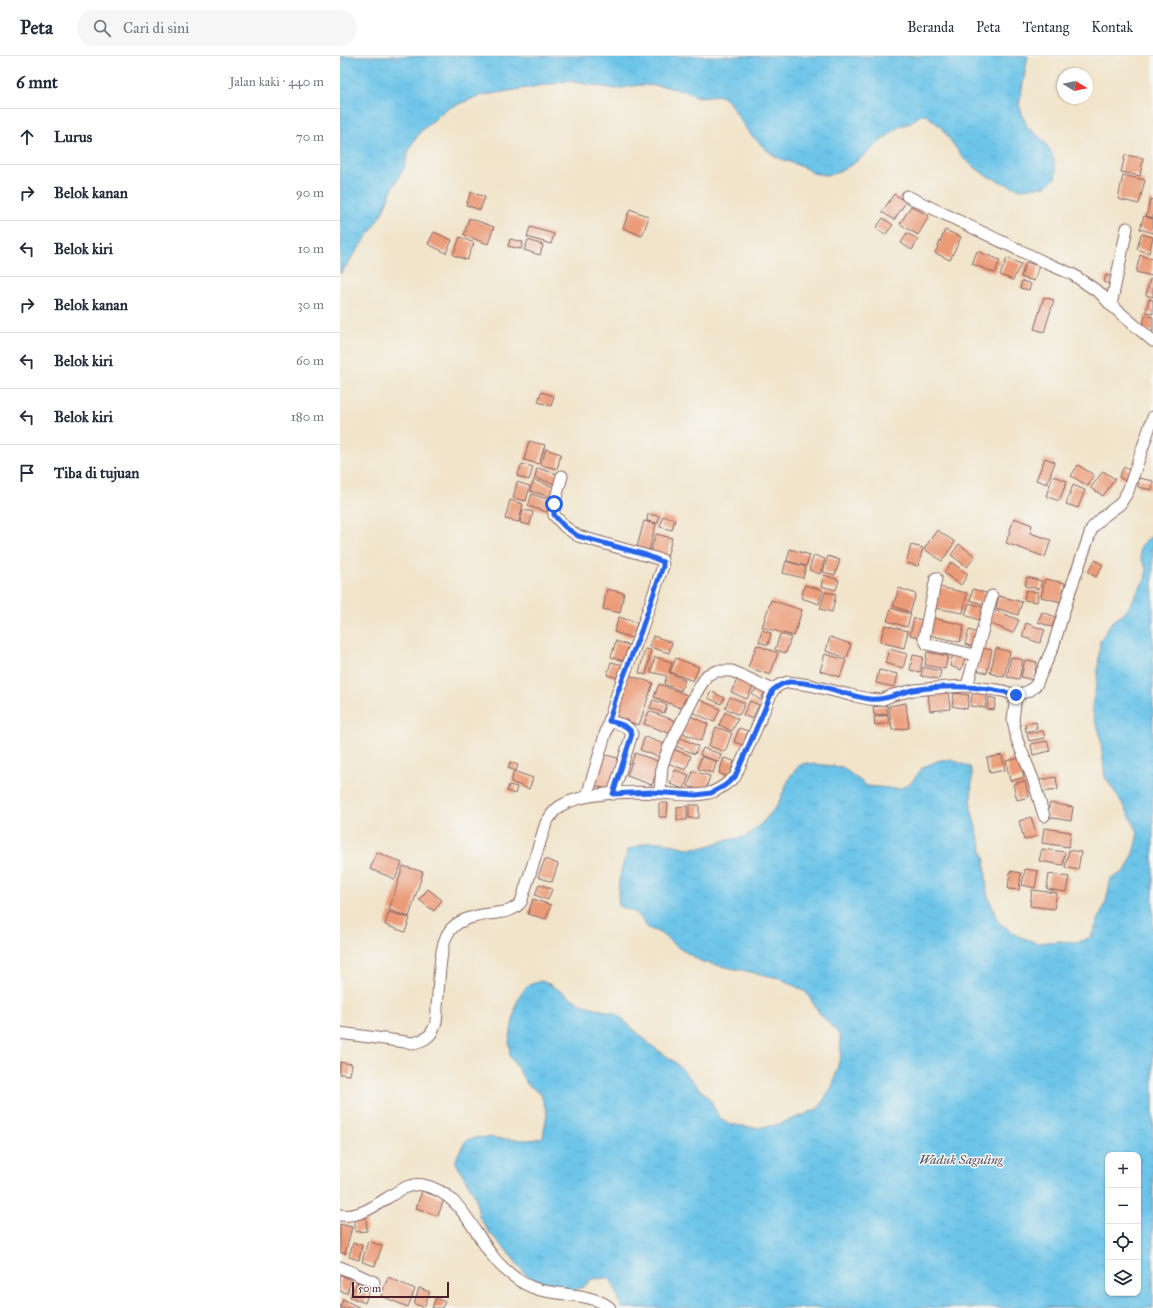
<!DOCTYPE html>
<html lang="id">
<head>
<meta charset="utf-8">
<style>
	:root { --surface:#fff; --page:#f6f6f7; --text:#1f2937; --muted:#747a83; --line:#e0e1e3 }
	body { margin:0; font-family:"IM FELL Great Primer",serif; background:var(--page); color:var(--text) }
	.controls { position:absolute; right:12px; bottom:12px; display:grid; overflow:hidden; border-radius:8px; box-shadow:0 1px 3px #0004 }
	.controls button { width:36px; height:36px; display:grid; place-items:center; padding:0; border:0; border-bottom:1px solid var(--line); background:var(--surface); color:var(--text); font:20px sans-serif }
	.compass { position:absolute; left:717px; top:12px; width:36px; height:36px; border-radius:50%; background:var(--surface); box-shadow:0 1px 3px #0004; rotate:100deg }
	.scale { position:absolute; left:12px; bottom:10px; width:97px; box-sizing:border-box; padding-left:4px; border:2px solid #4a1f2b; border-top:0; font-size:11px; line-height:14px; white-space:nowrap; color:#4a1f2b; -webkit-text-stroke:3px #f6f6f2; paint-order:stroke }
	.stop { position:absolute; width:12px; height:12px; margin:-9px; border:3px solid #2563eb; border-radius:50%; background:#fff }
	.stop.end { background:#2563eb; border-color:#fff; box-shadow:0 1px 4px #0008 }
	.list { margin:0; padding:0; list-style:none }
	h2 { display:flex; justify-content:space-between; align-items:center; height:52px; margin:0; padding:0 16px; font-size:17px }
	h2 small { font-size:13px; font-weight:400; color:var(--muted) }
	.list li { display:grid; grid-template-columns:26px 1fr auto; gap:12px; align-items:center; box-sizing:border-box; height:56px; padding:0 16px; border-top:1px solid var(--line) }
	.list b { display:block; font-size:15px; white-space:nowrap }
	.list em { font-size:13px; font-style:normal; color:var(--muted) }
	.icon { flex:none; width:22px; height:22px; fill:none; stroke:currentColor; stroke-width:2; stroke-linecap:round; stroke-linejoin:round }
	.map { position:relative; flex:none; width:813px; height:1252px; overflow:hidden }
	header { display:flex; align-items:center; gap:24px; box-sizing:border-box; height:56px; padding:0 20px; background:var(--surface); border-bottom:1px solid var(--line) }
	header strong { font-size:19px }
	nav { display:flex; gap:22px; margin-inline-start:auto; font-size:14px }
	.search { width:280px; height:36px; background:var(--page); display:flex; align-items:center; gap:10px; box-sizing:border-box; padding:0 14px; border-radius:22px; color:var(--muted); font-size:15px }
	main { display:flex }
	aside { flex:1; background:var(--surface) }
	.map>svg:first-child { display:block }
	.water { fill:url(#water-ripples); stroke:#5b728a; fill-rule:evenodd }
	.building { fill:#eb9b78 }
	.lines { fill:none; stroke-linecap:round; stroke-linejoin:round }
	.minor-casing { stroke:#846463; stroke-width:13 }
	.minor { stroke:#fff; stroke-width:11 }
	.route { stroke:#2563eb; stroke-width:5 }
	.labels { text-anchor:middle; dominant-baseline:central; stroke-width:3; stroke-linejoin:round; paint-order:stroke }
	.water-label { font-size:13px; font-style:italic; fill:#545164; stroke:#f6f6f2 }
</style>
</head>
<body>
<header>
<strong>Peta</strong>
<div class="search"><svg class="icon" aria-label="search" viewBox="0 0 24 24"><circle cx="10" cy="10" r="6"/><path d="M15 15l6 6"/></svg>Cari di sini</div>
<nav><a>Beranda</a><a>Peta</a><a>Tentang</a><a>Kontak</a></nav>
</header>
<main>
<aside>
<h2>6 mnt<small>Jalan kaki · 440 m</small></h2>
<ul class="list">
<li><svg class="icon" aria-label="ahead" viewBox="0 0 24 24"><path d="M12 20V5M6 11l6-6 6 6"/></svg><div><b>Lurus</b></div><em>70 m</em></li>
<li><svg class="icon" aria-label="right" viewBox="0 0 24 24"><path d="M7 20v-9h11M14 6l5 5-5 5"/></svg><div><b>Belok kanan</b></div><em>90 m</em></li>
<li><svg class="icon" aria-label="left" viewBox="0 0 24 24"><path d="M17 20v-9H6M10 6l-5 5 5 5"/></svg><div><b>Belok kiri</b></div><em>10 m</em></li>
<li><svg class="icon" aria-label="right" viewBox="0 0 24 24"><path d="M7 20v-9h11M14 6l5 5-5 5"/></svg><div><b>Belok kanan</b></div><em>30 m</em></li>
<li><svg class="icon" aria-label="left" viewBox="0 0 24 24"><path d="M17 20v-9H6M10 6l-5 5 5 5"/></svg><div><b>Belok kiri</b></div><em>60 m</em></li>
<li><svg class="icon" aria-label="left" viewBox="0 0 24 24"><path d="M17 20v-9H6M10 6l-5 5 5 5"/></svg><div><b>Belok kiri</b></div><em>180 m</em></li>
<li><svg class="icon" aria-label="arrive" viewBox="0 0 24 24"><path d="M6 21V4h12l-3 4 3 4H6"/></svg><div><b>Tiba di tujuan</b></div></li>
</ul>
</aside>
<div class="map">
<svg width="813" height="1252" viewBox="0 0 813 1252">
	<defs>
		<pattern id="water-ripples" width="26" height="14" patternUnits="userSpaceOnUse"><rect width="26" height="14" fill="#6cc4e9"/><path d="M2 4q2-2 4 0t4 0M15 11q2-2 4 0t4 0" fill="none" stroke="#5fa8c8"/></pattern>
	</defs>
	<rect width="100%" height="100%" fill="#f6f6f2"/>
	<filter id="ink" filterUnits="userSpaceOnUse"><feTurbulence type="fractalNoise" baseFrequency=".025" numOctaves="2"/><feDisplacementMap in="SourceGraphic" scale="8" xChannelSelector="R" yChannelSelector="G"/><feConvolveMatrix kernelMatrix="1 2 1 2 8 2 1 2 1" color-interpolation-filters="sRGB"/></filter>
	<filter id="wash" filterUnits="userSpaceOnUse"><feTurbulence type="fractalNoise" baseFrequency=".012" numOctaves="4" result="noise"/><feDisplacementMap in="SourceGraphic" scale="16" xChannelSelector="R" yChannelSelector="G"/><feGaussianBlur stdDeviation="0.9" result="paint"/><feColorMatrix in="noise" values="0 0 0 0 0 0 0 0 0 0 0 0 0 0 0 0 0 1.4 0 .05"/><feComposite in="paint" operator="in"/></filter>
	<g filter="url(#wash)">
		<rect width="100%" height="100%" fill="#f1e4ca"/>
		<path class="water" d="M0,0h688l-9,49 8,22 15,12 8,11 4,11 2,11 -1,6 -9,8 -24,3 -6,-1 -31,-13 -21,-16 -24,-33 -14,-11h-6l-9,8 -11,3 -47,38 -16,9 -12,2 -12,-2 -10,-6 -27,-10 -9,-7 -18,-17 -20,-31 -10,-7 -21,2 -11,-5 -24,-6 -24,-1 -23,4 -48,-8 -89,15 -33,13 -26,23 -10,15 -6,21 -12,21 -9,22 -12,20 -31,43z
			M810,481h3v771h-532l-4,-15 -7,-15 -19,1 -6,7 -15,6 -19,-6 -25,-11 -19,-24 -18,-19 -10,-16 -4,-21 -19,-32c0,-6 2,-9 5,-14 1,-2 3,-6 5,-8 12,-10 58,5 77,-4l4,-24 -6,-19 -14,-10 -17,-28 -1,-14 7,-37 5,-12 8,-8 12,-4 8,3 32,20 36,10 35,32 23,16 36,39 8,16 9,7 29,4 19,-3 25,-9 18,-8 14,-23 8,-31 -1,-19 -20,-21 -14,-22 -26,-14 -78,-16 -23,-14 -19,-15 -12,-5 -11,-15 -18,-7c-3,-19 2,-40 10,-57l20,-7h12l26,6 17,-1 23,-7 18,-3 17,-14 15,-17 14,-31 9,-10 6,-2 36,4 25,19 32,3 12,-6 12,-16 17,-7h12l18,7 2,6 -1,36 14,52 2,32 11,29 18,13 21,8 21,-2 21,1 12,-5 15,-35 5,-24c4,-2 9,-3 12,-6 8,-6 13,-29 15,-40l-12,-23 -21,-32 -5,-44 -6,-14 -2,-13 5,-25 3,-40 11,-18 15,-11 19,-33 2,-9 -6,-11 -1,-7 1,-6zM768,1099h30v138h-30z"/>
		<g id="blocks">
			<path class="building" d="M785,99l18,3 -3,18 -19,-4z
				M783,119l22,5 -6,24 -21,-5z
				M131,136l14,5 -5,13 -14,-5z
				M554,138l12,8 -12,18 -12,-8z
				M810,143l3,1v18l-7,-2z
				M571,150l18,10 -11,19 -18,-11z
				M290,153l19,8 -7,19 -19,-8z
				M804,160l9,3v14l-13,-4z
				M129,162l25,9 -6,17 -24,-9z
				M543,162l10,7 -8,10 -9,-7z
				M190,171l24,7 -3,10 -24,-7z
				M605,174l16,7 -11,23 -15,-7z
				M94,176l18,8 -6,13 -18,-9z
				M567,177l11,6 -6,11 -11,-7z
				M801,178l12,3 -4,16 -12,-4z
				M120,181l14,6 -7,17 -14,-5z
				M170,183l13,3 -2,7 -13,-3z
				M188,184l15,5 -3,10 -16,-5z
				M637,195l23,9 -5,13 -23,-9z
				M800,199l13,4 -1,17 -16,-4z
				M667,202l14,6 -8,16 -13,-5z
				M686,206l13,4 -5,15 -13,-4z
				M766,219l6,2 -2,7 -6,-2z
				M810,223l3,1v17l-7,-2z
				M682,225l9,3 -2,6 -9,-2z
				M704,241l10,3 -10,32 -10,-3z
				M809,243l4,1v14l-7,-2z
				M805,259l8,2v15l-11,-3z
				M201,336l13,4 -3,10 -13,-4z
				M189,385l16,4 -6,19 -15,-4z
				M206,393l15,5 -4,15 -16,-4z
				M705,402l10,4 -8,22 -11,-4z
				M182,408l11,3 -4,13 -12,-4z
				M738,409l16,10 -6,11 -17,-10z
				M784,411l7,4 -5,10 -7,-4z
				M197,412l21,6 -3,10 -20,-6z
				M763,415l12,8 -12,17 -12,-8z
				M713,420l14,5 -8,20 -13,-5z
				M799,422l14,3 -1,9 -14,-3z
				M194,424l20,7 -3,10 -21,-6z
				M177,426l13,4 -4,15 -13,-3z
				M733,429l12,5 -7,18 -12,-4z
				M192,438l18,6 -3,12 -19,-6z
				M170,444l13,4 -4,18 -14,-3z
				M183,454l10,2 -3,13 -10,-2z
				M308,458l11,2 -1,7 -11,-2z
				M323,460l12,3 -3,11 -12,-3z
				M674,462l18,7 -2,8 21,7 -6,17 -39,-14z
				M304,465l12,3 -7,26 -12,-3z
				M597,474l18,12 -13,19 -18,-12z
				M316,478l16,4 -5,19 -17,-5z
				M619,488l16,12 -8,11 -16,-12z
				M571,489l12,3 -5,18 -12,-3z
				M450,493l20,6 -4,11 -19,-5z
				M474,499l11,4 -5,15 -11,-4z
				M488,500l12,4 -5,15 -12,-3z
				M755,504l8,5 -7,12 -8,-5z
				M446,505l20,6 -3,11 -20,-5z
				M611,506l17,12 -7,11 -17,-12z
				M484,519l15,5 -3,10 -15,-4z
				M687,521l15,4 -3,8 -14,-3z
				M705,523l20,4 -4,19 -20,-5z
				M465,529l18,5 -4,14 -18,-6z
				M599,531l28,6 -4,20 -28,-5z
				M559,532l17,6 -6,18 -17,-6z
				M267,533l17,4 -4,20 -17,-4z
				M633,533l16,5 -4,11 -15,-5z
				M686,534l12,2 -1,10 -13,-2z
				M485,536l11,2 -4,18 -12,-3z
				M659,540l23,6 -4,13 -22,-7z
				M431,544l31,10 -8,26 -32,-9z
				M629,547l14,4 -4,13 -14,-5z
				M551,552l20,6 -4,13 -20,-6z
				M654,554l25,10 -6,13 -24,-10z
				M702,556l14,5 -4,10 -14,-5z
				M279,561l18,6 -5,15 -18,-6z
				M574,562l12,3 -4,17 -12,-3z
				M593,562l31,7 -4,17 -31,-7z
				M686,567l19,7 -5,13 -18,-6z
				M545,569l23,6 -4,17 -24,-6z
				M422,574l9,3 -3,12 -9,-3z
				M629,574l9,3 -4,14 -9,-3z
				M440,578l11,3 -5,16 -11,-3z
				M313,580l19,6 -3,11 -19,-6z
				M490,581l21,7 -4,14 -21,-7z
				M276,585l15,5 -5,16 -15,-5z
				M417,589l21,8 -8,22 -22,-8z
				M641,592l11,2 -5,23 -11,-3z
				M656,592l14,4 -6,25 -14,-4z
				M305,593l6,1 -5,25 -7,-2z
				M549,593l18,5 -4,14 -18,-5z
				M587,596l21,4 -3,13 -20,-4z
				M485,598l21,6 -6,17 -20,-6z
				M613,598l12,4 -4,12 -11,-4z
				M573,599l10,2 -3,15 -10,-2z
				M315,601l17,5 -3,10 16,8 -4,11 -17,-7 3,-8 -16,-4z
				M671,601l12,3 -4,19 -12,-2z
				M336,602l23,9 -6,14 -23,-9z
				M685,604l12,2 -4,18 -12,-3z
				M271,606l13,3 -3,14 -14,-4z
				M583,611l18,4 -2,8 -18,-3z
				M539,614l19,4 -3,13 -19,-4z
				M288,619l25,8 -14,42 -26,-8z
				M399,620l15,8 -7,15 -16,-7z
				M319,628l28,11 -6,13 -27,-11z
				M418,630l8,5 -6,9 -8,-6z
				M371,635l13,7 -3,6 -13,-6z
				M608,635l2,18 -20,2 -2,-18z
				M633,636l14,3 -2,13 -15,-2z
				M614,637l15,2 -2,14 -15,-3z
				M390,641l15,6 -6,12 -14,-7z
				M649,641l7,2 -2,11 -7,-1z
				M358,643l22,10 -6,13 -22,-10z
				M313,644l14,5 -3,8 -14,-5z
				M410,645l9,4 -7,14 -9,-4z
				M566,647l3,25 -17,2 -3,-24z
				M547,649l1,9 -14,1 -1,-8z
				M309,655l27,10 -5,13 -27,-10z
				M385,656l13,7 -6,12 -13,-6z
				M548,659l1,8 -14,2 -1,-8z
				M350,660l18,8 -7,17 -18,-8z
				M696,666l1,7 -11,3 -1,-8z
				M376,671l16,6 -7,19 -16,-6z
				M399,672l9,3 -5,14 -9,-3z
				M703,675l2,7 -16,3 -2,-7z
				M337,680l21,10 -3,8 -22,-9z
				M305,681l22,8 -4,13 -23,-8z
				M707,685l3,10 -17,4 -2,-11z
				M330,692l21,8 -5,14 -21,-8z
				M363,692l18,6 -2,8 -19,-7z
				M295,697l25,9 -8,23 -25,-9z
				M262,698l16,4 -8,32 -17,-5z
				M662,699l3,15 -15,3 -3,-15z
				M361,701l16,4 -4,12 -15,-4z
				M384,702l10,3 -6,16 -9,-4z
				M680,702l4,20 -14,3 -4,-20z
				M170,706l8,3 -2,6 -8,-3z
				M335,714l14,5 -5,14 -14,-5z
				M174,715l19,7 -4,11 -18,-7z
				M353,715l17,5 -5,16 -17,-6z
				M716,721l2,13 -17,2 -2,-12z
				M685,725l4,16 -12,3 -4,-16z
				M169,729l8,2 -2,7 -8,-3z
				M319,747h9l-1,14h-8z
				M710,747l23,4 -2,14 -24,-4z
				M349,749h10v13h-10z
				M347,750v14h-10v-13z
				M691,761l6,19 -13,4 -5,-19z
				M704,772l27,4 -2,15 -27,-4z
				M702,793l23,3 -2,13 -24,-4z
				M729,794l12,2 -3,18 -13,-3z
				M37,796l25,11 -7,16 -25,-10z
				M205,803l13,5 -6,18 -14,-5z
				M63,810l20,6 -14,45 -20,-7z
				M685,813l13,2 -3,17 -13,-3z
				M670,815l11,2 -2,17 -11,-1z
				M709,818l20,3 -3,15 -19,-3z
				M199,828l13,5 -4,11 -13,-5z
				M88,833l14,11 -8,11 -15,-11z
				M692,834l25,3 -3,16 -24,-3z
				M193,843l18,6 -5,14 -18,-5z
				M49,856l21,6 -5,14 -20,-7z
				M0,1006l12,2 -2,11 -10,-1z
				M82,1135l22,8 -6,17 -22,-8z
				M15,1162h11l1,13 -12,1z
				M0,1168l12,3 -7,27 -5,-2z
				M28,1185l14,5 -7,20 -13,-4z
				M13,1187l9,2 -3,15 -10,-3z
				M1,1219l10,5 -4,13 -7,-2v-13z
				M48,1221l27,12 -7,18 -27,-11z
				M17,1226l13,6 -5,15 -15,-6z
				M79,1232l11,4 -6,15 -10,-3z
				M96,1242l9,4 -3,6h-10z
				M3,1243l17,9h-20z"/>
		</g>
	</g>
	<g filter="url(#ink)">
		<use href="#blocks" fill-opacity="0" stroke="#846463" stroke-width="1"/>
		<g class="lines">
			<g class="minor-casing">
				<path id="minor" d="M567,140l139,67 26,11 28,19 11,12 42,36
					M771,249l16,-77
					M222,420l-8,29v10l11,12 13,9 84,24 1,6 -22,65 -24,63 -30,102
					M596,522l-12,60 3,6 48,11
					M627,630l25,-90
					M676,639l-3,25 4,20 16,39 11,37
					M269,665c8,2 20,4 23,13l-19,60
					M320,737l2,-27 6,-17 28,-56 11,-18 10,-4h15l41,19
					M0,977l73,10c9,-2 17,-5 21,-15 3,-6 3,-14 3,-21 2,-19 2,-54 9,-70 8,-19 33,-22 51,-24 5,-1 12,-1 17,-5 3,-1 5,-4 7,-6l25,-79c4,-6 7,-12 13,-16 22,-15 75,-16 101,-14 17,1 33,4 49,0 10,-2 18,-10 26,-16l38,-87 6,-5 9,-3 22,3 40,10 19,4 12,1 12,-5 21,-5 34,-3 19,-1 36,5 13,4 13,-4 7,-6 17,-38 17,-56 22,-63 12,-12 16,-12 8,-13 25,-74
					M0,1159c33,5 57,-35 83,-30 45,9 53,62 85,87 9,8 21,15 32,18 20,5 55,4 70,18
					M0,1211l34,15"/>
			</g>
			<use href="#minor" class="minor"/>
		</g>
	</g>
	<g class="lines" filter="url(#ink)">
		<path class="route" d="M214,448v11l11,12 13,9 68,19 17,7v4l-22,65 -24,63 -8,27c8,2 20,4 23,13l-19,60 37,-2 46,3 15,-2 13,-7 11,-9 38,-87c5,-4 9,-7 16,-8 27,-1 54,13 80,17 15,2 30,-6 44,-9 35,-5 69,-5 103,5"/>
	</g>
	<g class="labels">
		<g class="water-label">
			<text x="621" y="1104">Waduk Saguling</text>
		</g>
	</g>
</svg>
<div class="controls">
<button>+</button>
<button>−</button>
<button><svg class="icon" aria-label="locate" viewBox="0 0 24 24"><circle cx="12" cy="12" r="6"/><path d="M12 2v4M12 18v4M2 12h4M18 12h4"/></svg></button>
<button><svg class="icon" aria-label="layers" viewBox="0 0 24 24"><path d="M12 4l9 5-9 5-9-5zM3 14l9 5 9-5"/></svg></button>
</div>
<svg class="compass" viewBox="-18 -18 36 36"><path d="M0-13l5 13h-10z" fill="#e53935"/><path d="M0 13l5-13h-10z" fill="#747a83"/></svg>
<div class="scale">50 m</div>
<div class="stop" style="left:214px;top:448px"></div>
<div class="stop end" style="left:676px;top:639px"></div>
</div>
</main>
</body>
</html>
